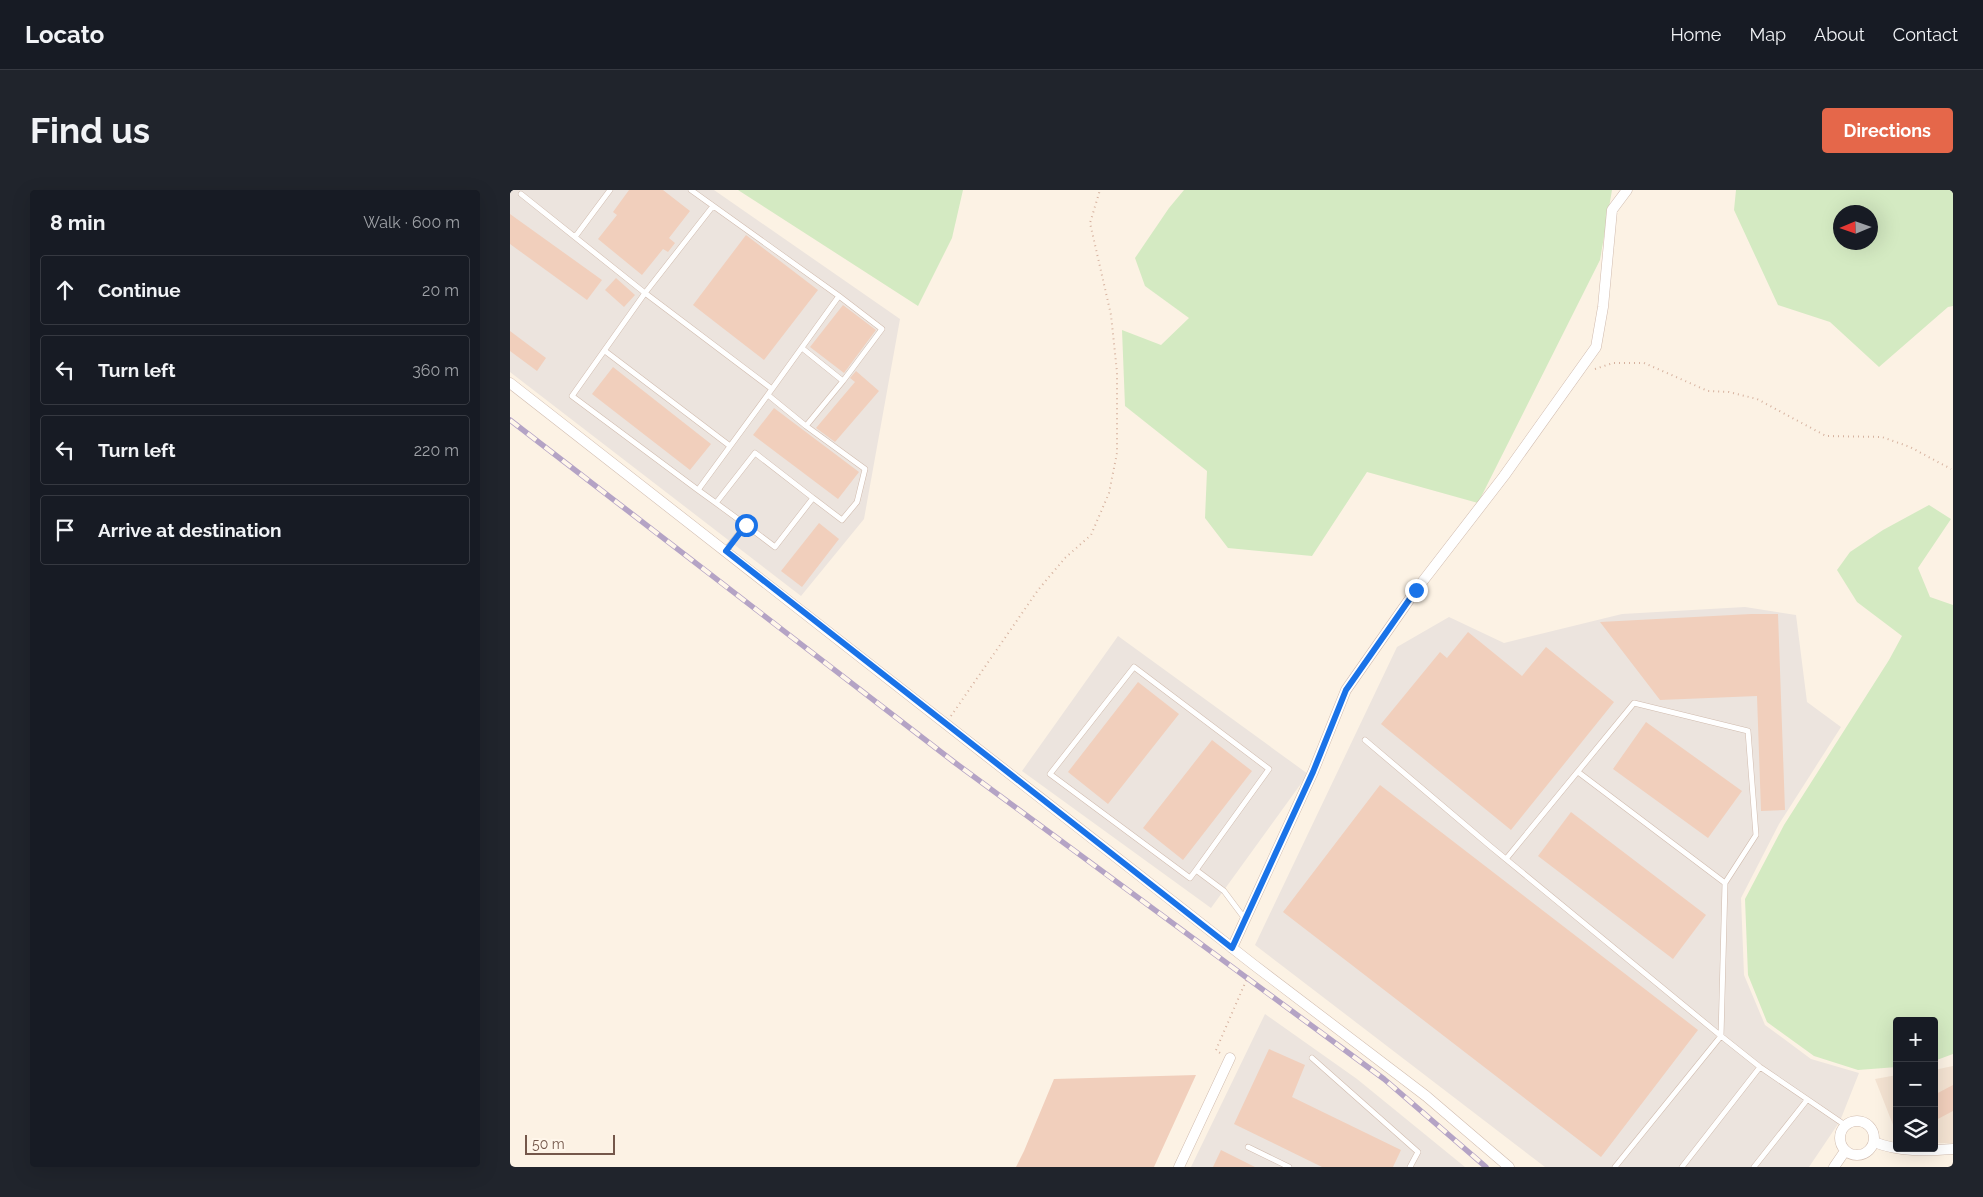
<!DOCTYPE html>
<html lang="en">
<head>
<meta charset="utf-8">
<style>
	:root { --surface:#171b24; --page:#20242c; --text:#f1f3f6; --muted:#9ea1a6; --line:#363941; --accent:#e5674a }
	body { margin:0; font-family:Raleway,sans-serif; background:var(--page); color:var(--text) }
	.controls { position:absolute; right:15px; bottom:15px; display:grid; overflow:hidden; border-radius:5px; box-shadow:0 5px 20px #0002 }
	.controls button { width:45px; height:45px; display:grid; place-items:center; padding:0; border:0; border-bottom:1px solid var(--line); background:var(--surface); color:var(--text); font:25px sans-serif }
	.compass { position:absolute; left:1323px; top:15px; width:45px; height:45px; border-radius:50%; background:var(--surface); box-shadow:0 5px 20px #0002; rotate:268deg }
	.scale { position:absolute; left:15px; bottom:12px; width:90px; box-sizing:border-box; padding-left:5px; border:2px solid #74574a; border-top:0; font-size:14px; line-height:18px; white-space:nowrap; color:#74574a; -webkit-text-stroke:4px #fff6ea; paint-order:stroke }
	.stop { position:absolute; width:15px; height:15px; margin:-11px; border:4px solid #1a73e8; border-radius:50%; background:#fff }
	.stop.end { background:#1a73e8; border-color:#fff; box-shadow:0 1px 5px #0008 }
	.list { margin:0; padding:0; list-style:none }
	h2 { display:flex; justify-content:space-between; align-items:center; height:65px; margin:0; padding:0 20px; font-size:21px }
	h2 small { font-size:16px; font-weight:400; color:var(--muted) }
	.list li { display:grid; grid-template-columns:32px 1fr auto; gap:15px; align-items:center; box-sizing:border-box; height:70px; margin:0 10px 10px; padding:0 10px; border:1px solid var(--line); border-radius:5px }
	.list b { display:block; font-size:19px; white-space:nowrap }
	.list em { font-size:16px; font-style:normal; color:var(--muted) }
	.icon { flex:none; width:28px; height:28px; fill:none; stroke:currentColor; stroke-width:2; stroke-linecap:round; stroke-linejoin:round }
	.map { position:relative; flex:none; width:1443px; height:977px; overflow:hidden; border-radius:5px }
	header { display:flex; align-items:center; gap:30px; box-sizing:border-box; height:70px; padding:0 25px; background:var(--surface); border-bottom:1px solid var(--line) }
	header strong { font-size:24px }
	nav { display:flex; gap:28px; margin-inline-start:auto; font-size:18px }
	.intro { display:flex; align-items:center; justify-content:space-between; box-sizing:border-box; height:120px; padding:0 30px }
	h1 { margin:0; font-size:35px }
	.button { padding:12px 22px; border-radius:5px; background:var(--accent); color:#fff; font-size:18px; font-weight:700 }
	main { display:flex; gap:30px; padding:0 30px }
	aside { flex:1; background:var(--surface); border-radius:5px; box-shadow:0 5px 20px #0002 }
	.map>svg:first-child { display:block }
	.residential { fill:#f4e3d2 }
	.industrial { fill:#ece4de }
	.green { fill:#d4eac2; fill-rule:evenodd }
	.building { fill:#f1cfbc }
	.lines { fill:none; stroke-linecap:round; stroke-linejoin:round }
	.lane-casing { stroke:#d0bbae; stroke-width:6 }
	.street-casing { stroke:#d0bbae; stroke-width:11 }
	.path { stroke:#d6b29f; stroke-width:2; stroke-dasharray:1 4; stroke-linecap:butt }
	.lane { stroke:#fff; stroke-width:5 }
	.street { stroke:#fff; stroke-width:10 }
	.rail-casing { stroke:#b4a3c5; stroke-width:5.5 }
	.rail { stroke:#fff6ea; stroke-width:4; stroke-dasharray:11; stroke-linecap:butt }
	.route { stroke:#1a73e8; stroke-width:6 }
</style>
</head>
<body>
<header>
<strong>Locato</strong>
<nav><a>Home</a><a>Map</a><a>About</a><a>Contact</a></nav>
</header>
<div class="intro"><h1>Find us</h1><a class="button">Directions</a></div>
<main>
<aside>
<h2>8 min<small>Walk · 600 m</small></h2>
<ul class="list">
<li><svg class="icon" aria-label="ahead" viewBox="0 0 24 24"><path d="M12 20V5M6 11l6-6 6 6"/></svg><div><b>Continue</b></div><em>20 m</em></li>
<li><svg class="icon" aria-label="left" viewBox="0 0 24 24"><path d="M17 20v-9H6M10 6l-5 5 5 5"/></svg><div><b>Turn left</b></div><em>360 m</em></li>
<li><svg class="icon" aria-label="left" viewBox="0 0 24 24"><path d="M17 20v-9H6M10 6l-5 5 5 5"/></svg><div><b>Turn left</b></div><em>220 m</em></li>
<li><svg class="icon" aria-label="arrive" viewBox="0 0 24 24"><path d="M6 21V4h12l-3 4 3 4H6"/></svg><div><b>Arrive at destination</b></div></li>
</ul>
</aside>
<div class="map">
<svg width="1443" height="977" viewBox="0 0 1443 977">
	<rect width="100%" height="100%" fill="#fcf2e4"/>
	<path class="residential" d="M1443,876v77h-19v-73z
		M1387,885v60l-22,-56z"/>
	<path class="industrial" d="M0,0h204l186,129 -36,200 -63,77 -291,-224z
		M1235,417l51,8 11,87 34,25 -62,97 -38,74 3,77 21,50 46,34 48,14 -19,48 -31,46h-264l-290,-222 142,-298 52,-30 55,26 118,-29z
		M608,446l190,138 -97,134 -189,-137z
		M755,824l92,65 108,88h-274z"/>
	<path class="green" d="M228,0h225l-11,48 -34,68z
		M674,0h428l-12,70 -122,243 -111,-31 -55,84 -84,-8 -23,-30 2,-47 -82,-65 -3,-76 39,15 28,-27 -44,-32 -10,-28 34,-50z
		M1226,0h217v116l-5,1 -69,60 -49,-45 -52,-17 -44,-95zM1360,22v30h-30v-30z
		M1419,315l22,14 -33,49 12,29 23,8v449l-19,7v-40h-37v46l-39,3 -44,-14 -47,-34 -19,-47 -3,-76 39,-74 105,-165 13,-24 -45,-34 -20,-32 13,-18 33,-22z"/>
	<path class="building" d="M119,0h34l27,21 -21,27 6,5 -7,9 -5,-3 -21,26 -44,-36 19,-24 -4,-3z
		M0,24l92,66 -15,20 -77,-56z
		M236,45l72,55 -54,70 -71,-55z
		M106,88l19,17 -11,12 -19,-17z
		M333,115l33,25 -32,43 -34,-26z
		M0,141l36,27 -9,13 -27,-20z
		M103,177l98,77 -21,26 -98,-76z
		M346,181l23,20 -44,51 -19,-14 39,-46 -5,-4z
		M264,218l85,64 -21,27 -85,-64z
		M309,333l20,16 -37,48 -21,-16z
		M1241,424h27l7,196 -24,1 -4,-115 -97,4 -60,-78z
		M958,442l54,44 24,-29 68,55 -103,128 -130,-106 59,-72 7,6z
		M628,492l41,32 -71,90 -40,-32z
		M1136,532l96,69 -34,47 -95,-69z
		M702,550l40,31 -69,89 -40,-32z
		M870,595l318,245 -97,127 -318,-245z
		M1061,622l135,103 -33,44 -135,-103z
		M759,859l36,16 -13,32 109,53 -8,17h-71l-88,-43z
		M686,885l-42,92h-138l8,-16 30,-72z
		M1443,895v26l-19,10v-26z
		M711,960l34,17h-42z"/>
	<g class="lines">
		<g class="lane-casing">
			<path id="lane" d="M181,0l148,106 -67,93
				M11,4l124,99 68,-87
				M65,47l35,-47
				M329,106l43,33 -39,52
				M95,161l125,95
				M258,205l38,31 37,-45 -41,-33
				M296,236l59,43 -8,33 -15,18 -29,-22
				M188,300l74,-101 -127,-96 -73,103 126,94 18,13
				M215,361l21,-26 29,22 38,-49 -58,-45 -39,50 30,22
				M855,550l125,106 231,190 39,31 85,58
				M1068,582l147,111 -4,153 -106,131
				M996,669l128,-156 114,28 8,104 -31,48
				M686,680l-6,8 -140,-104 84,-107 135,102 -73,101 28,21 21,28
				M802,868l106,94 -8,15
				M738,957l41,20
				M1172,977l78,-100
				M1244,977l53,-67"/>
		</g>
		<g class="street-casing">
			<path id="street" d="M0,193l744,582 172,131 83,71
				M722,758l81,-176 33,-82 70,-100 88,-114 92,-129 7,-40 9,-97 15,-20
				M1330 948a17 17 0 1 1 34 0a17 17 0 1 1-34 0Z
				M1364,952c25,10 52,9 79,7
				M669,977l51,-109
				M1324,977l11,-16"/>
		</g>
		<path class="path" d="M1085,179l18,-6h31l64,28 21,1 28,7 69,37 56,1 28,10 41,22
			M441,526l87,-126 27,-32 26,-23 18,-42 8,-40v-81l-6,-57 -21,-92 10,-33
			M710,863l-4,-3 33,-76"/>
		<use href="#lane" class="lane"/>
		<use href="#street" class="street"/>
		<g class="rail-casing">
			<path id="rail" d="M0,230l444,342 430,317 102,88"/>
		</g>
		<use href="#rail" class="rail"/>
	</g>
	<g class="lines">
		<path class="route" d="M236,335l-20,26 506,397 81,-176 33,-82 70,-100"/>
	</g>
</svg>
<div class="controls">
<button>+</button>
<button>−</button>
<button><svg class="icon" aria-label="layers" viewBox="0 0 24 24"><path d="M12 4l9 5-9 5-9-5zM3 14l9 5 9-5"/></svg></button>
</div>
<svg class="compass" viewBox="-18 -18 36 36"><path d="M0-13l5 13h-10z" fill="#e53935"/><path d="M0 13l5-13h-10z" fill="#9ea1a6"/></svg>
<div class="scale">50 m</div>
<div class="stop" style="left:236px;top:335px"></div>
<div class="stop end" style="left:906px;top:400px"></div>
</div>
</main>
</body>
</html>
